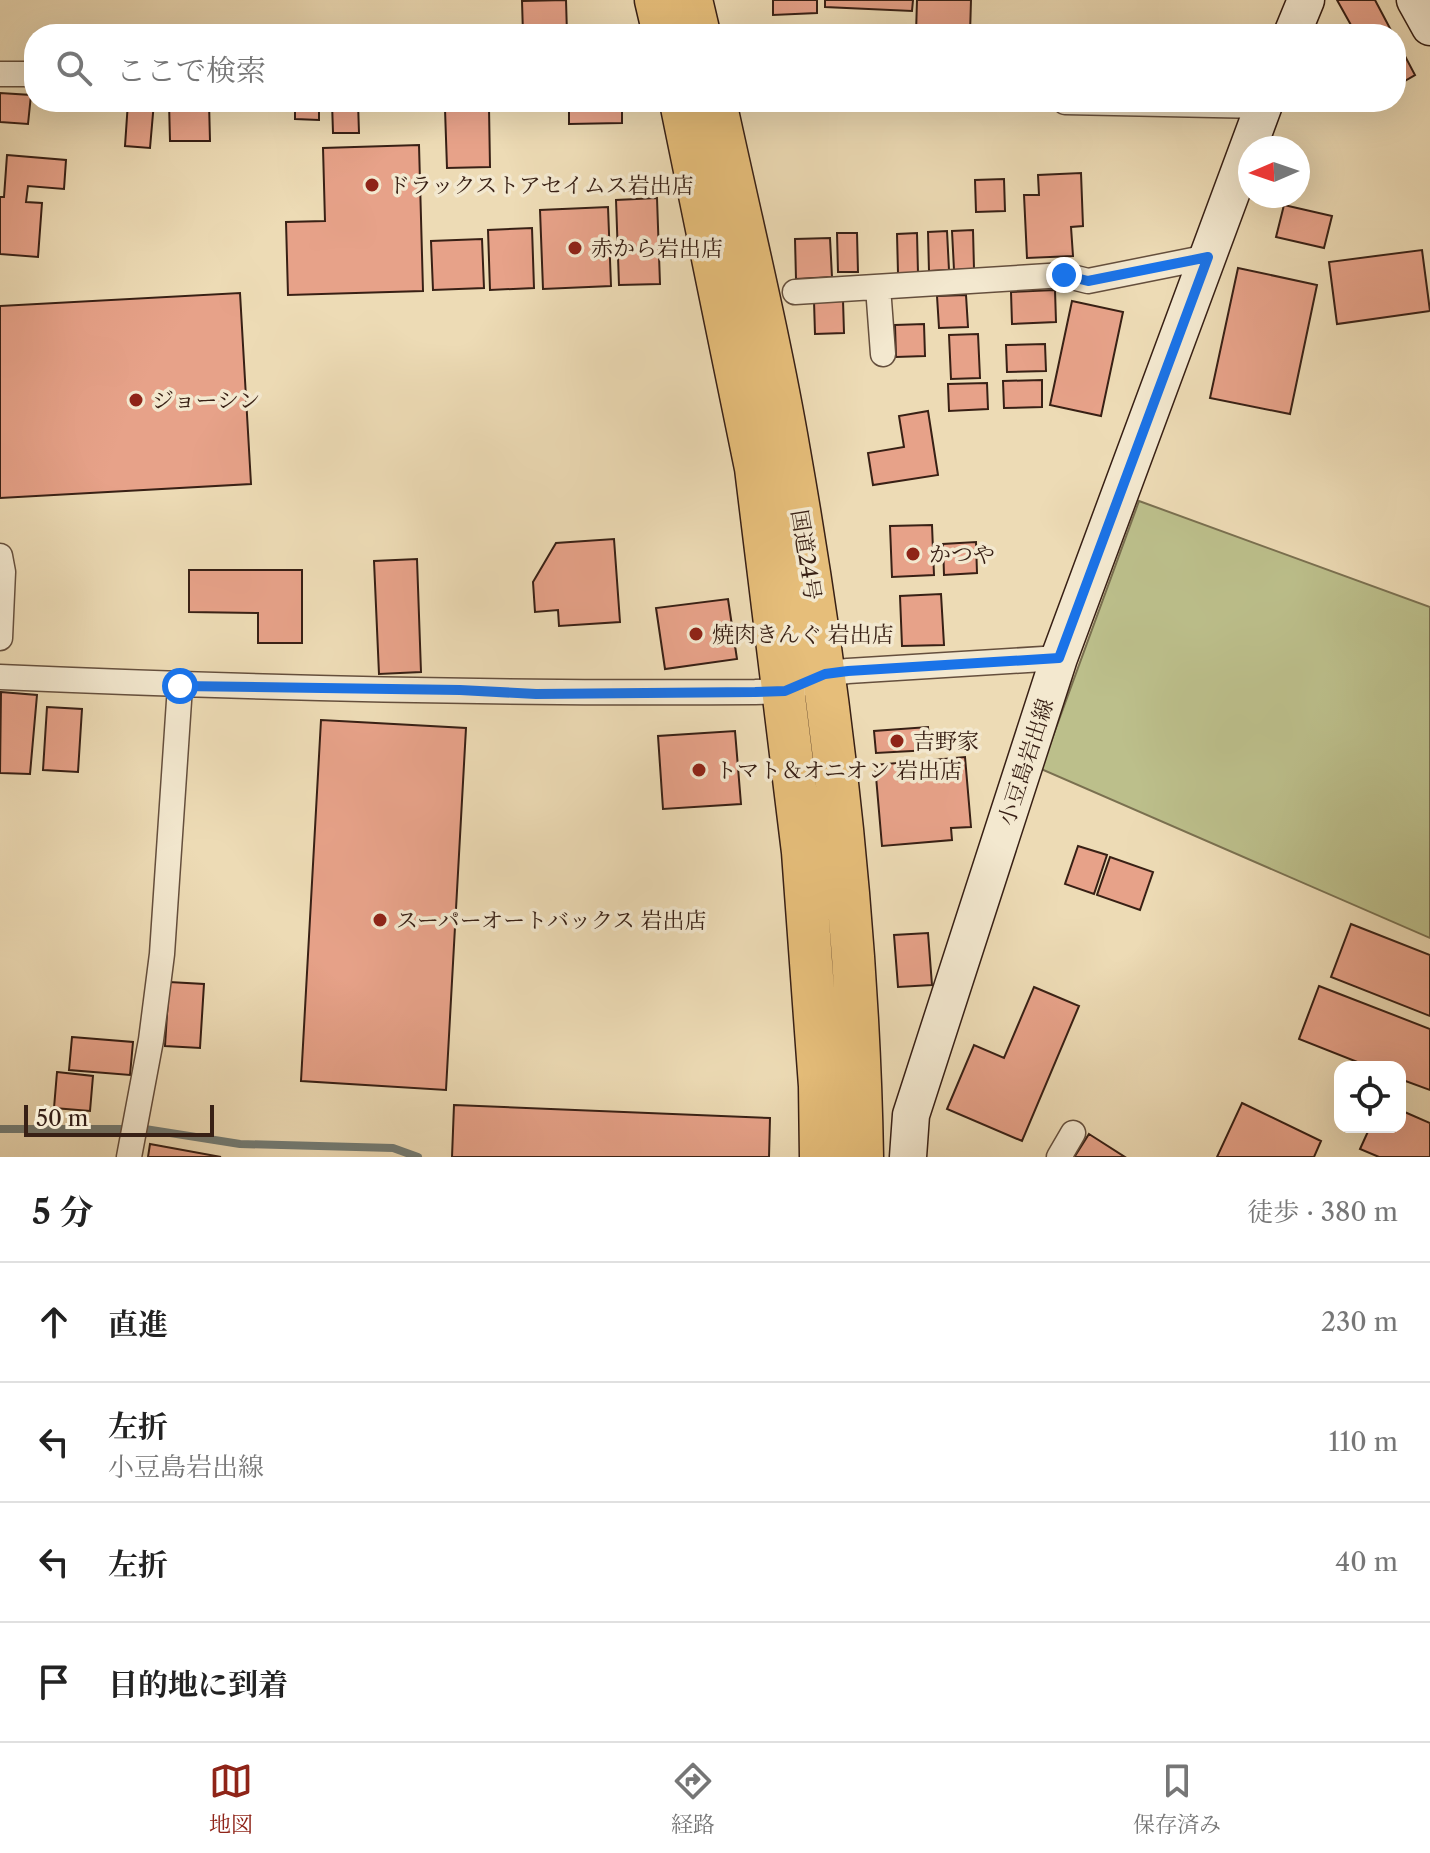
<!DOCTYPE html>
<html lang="ja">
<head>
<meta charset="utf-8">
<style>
	:root { --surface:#fff; --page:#f2f2f2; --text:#222; --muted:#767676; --line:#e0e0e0; --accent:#8f2418 }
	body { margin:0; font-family:"Libre Caslon Text","Noto Serif JP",serif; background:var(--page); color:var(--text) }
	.controls { position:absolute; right:24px; bottom:24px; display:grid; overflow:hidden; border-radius:16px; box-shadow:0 8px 32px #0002 }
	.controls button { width:72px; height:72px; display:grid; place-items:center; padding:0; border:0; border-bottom:2px solid var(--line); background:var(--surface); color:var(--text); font:40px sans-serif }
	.compass { position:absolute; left:1238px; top:136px; width:72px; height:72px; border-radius:50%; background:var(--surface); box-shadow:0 8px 32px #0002; rotate:268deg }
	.scale { position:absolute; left:24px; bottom:20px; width:190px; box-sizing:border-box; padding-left:8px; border:4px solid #382015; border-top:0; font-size:22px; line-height:28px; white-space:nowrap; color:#382015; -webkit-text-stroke:6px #f3e8cf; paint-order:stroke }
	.stop { position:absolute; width:24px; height:24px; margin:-18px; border:6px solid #1a73e8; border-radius:50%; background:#fff }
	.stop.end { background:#1a73e8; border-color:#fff; box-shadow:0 2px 8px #0008 }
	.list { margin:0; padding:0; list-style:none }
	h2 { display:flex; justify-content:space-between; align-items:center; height:104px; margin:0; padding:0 32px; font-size:34px }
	h2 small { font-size:26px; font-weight:400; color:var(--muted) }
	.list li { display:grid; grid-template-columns:52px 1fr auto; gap:24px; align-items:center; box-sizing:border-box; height:120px; padding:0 32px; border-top:2px solid var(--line) }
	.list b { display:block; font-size:30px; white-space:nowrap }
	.list p { margin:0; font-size:26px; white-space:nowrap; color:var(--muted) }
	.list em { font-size:26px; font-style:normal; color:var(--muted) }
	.icon { flex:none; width:44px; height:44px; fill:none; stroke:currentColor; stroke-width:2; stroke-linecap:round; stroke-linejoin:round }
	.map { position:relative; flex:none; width:1430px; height:1157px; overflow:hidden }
	.search { position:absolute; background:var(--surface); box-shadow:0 8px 32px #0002; left:24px; right:24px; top:24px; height:88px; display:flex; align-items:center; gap:20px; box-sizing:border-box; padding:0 28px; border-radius:32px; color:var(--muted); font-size:30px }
	.sheet { height:584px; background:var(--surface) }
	nav { display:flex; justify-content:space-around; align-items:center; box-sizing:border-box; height:112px; border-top:2px solid var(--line); background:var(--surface); font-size:22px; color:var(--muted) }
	nav a { display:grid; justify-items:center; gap:4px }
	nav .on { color:var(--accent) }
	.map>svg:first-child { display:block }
	.green { fill:#bcbf8b; stroke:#7a7050; stroke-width:2 }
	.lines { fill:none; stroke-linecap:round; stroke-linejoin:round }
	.stream { stroke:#737c75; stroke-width:8 }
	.building { fill:#e7a289; stroke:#382015; stroke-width:2 }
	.minor-casing { stroke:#654f3d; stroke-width:27 }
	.secondary-casing { stroke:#382015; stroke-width:39 }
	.trunk-casing { stroke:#382015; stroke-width:45 }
	.minor { stroke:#f3e8cf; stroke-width:24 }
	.secondary { stroke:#f3e8cf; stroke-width:36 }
	.trunk { stroke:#e6be7a; stroke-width:42 }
	.route { stroke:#1a73e8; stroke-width:10 }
	.poi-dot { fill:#8f2418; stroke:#f3e8cf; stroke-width:3 }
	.labels { text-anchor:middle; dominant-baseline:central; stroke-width:7; stroke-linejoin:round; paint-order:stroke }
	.poi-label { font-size:22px; fill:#382015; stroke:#f3e8cf; text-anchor:start }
	.street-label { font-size:22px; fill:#382015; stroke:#f3e8cf }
</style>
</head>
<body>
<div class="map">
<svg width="1430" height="1157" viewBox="0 0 1430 1157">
	<rect width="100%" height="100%" fill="#eddbb5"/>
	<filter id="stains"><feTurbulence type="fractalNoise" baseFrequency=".0025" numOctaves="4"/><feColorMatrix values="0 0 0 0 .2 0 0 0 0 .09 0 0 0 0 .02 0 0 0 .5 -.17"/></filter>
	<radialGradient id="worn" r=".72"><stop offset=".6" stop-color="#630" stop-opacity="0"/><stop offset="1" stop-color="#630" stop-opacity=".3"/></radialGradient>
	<path class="green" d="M1139,501l291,106v331l-389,-169z"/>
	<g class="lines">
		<path class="stream" d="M0,1129h145l95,15 153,4 25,9"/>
	</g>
	<path class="building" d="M566,0l1,34h-44l-1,-33z
		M773,0h44v13l-44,2z
		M825,0h88l-1,11 -87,-4z
		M917,0h54l-1,34h-54z
		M1337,0h38l18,34h-37z
		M991,25l54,2v7h-55z
		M1396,39l19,36 -19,11z
		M0,93l31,2 -3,29 -28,-2z
		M128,102h26l-4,46 -25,-2z
		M169,102h40l1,39h-40z
		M295,102h24v18l-24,-1z
		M332,102h26l1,31h-26z
		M569,102h53v21l-53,1z
		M489,107l1,60 -43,1 -2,-59z
		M419,145l4,146 -135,4 -2,-73 39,-1 -2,-73z
		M7,155l59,5 -2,29 -36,-3 -2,16 16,1 -4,54 -38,-3v-57h4z
		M1081,173l2,53 -12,1 2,29 -46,2 -3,-63h15l-1,-20z
		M1004,179l1,32 -29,1 -1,-32z
		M657,198l3,86 -41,1 -3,-85z
		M1284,205l48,11 -8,32 -48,-11z
		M608,207l3,79 -68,3 -3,-79z
		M532,228l2,60 -44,2 -2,-60z
		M973,230l1,39 -20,1 -2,-39z
		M947,231l2,39 -20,1 -1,-39z
		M837,233h20l1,39h-20z
		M917,233l1,40h-20l-1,-39z
		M830,238l2,39 -36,2 -1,-40z
		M482,239l2,49 -51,2 -2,-49z
		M1422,250l8,61 -93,13 -8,-62z
		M1238,268l79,17 -27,129 -80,-16z
		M1055,290l1,32 -44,2 -1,-32z
		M240,293l11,191 -251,14v-192z
		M966,295l2,32 -29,1 -2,-32z
		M843,300l1,33 -29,1 -1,-33z
		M1072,301l51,11 -22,104 -51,-11z
		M924,324l1,32 -29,1 -1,-32z
		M978,334l2,44 -29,1 -2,-44z
		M1045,344l1,27 -39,1 -1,-27z
		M1042,380v27l-38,1 -1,-27z
		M987,383l1,26 -39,2 -1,-27z
		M928,411l10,64 -65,10 -5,-32 36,-6 -5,-31z
		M932,525l2,50 -42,2 -2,-51z
		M614,539l6,83 -61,4 -1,-16 -23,2 -2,-30 23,-39z
		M976,542l1,31 -33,2 -1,-31z
		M417,559l4,113 -42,2 -5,-113z
		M189,570h113v73h-44v-30l-69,-1z
		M941,594l3,51 -42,1 -2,-50z
		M728,599l9,60 -72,10 -9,-61z
		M1,692l36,3 -7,79 -30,-1z
		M47,707l35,2 -4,63 -35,-2z
		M321,720l145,8 -20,362 -145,-9z
		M928,727l2,23 -54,3 -2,-22z
		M735,731l6,73 -78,5 -5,-73z
		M965,757l6,70 -20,1 1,12 -70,6 -7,-81z
		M1078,846l29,9 -13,39 -29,-10z
		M1110,857l43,15 -13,38 -43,-15z
		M1351,924l79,31v61l-99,-39z
		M928,933l4,52 -34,2 -4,-52z
		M169,982l35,2 -4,64 -35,-2z
		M1319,986l111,43v61l-30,-11v-12h-30l-71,-28z
		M1034,987l45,19 -57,135 -75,-32 27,-64 30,13z
		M72,1037l61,5 -3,33 -61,-5z
		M57,1072l36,4 -3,35 -36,-3z
		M1242,1103l79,38 -7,16h-97z
		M454,1105l316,13 -1,39h-317z
		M1400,1110l30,13v34h-51l-19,-8 10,-22h30z
		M1089,1134l36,23h-48l-2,-1z
		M150,1144l71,13h-73z"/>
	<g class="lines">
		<g class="minor-casing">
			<path id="minor" d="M0,74h34
				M1065,102l198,4
				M878,287l5,67
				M795,292l269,-17 24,6 120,-24
				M0,556l3,16 -3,66
				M0,677c252,11 503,17 755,15l30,-1 40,-17 23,-3 211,-13
				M129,1157l22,-117 11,-86 18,-268
				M1059,1157l14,-24"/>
		</g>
		<g class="secondary-casing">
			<path id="secondary" d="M1415,0l15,27
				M1292,34l14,-34
				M908,1157l3,-42 148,-457 206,-556"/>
		</g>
		<g class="trunk-casing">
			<path id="trunk" d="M656,0l8,34
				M691,0l8,34
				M681,102l75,366 47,384 17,234 1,71
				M715,102c25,116 54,233 74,350 41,233 69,469 73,705"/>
		</g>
		<use href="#minor" class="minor"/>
		<use href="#secondary" class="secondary"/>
		<use href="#trunk" class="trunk"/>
	</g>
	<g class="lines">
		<path class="route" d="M180,686l280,4 76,4 219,-2 30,-1 40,-17 23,-3 211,-13 149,-401 -120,24 -24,-6"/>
	</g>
	<g class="poi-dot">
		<circle cx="372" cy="185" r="8"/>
		<circle cx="575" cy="248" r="8"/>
		<circle cx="136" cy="400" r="8"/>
		<circle cx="913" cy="554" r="8"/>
		<circle cx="696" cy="634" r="8"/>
		<circle cx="897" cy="741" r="8"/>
		<circle cx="699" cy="770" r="8"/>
		<circle cx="380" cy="920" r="8"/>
	</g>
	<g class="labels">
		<g class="poi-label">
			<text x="388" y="185">ドラックストアセイムス岩出店</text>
			<text x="591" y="248">赤から岩出店</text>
			<text x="152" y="400">ジョーシン</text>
			<text x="929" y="554">かつや</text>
			<text x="712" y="634">焼肉きんぐ 岩出店</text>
			<text x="913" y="741">吉野家</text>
			<text x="715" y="770">トマト＆オニオン 岩出店</text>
			<text x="396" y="920">スーパーオートバックス 岩出店</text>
		</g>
		<g class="street-label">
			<text transform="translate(806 555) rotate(81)">国道24号</text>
			<text transform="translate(1026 762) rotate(-72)">小豆島岩出線</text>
		</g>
	</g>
	<rect width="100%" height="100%" filter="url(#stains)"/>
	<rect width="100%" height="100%" fill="url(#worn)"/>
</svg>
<div class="controls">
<button><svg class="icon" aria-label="locate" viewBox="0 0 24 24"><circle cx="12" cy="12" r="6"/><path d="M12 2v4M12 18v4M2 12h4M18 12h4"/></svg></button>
</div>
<svg class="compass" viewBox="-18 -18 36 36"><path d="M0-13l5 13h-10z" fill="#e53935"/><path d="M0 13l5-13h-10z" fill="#767676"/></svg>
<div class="scale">50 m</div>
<div class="stop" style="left:180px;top:686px"></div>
<div class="stop end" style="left:1064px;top:275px"></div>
<div class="search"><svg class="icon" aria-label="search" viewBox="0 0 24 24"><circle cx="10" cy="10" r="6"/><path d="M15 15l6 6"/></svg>ここで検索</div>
</div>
<section class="sheet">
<h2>5 分<small>徒歩 · 380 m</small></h2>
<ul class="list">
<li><svg class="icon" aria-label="ahead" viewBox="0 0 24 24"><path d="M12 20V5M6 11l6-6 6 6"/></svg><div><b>直進</b></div><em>230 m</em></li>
<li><svg class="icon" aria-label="left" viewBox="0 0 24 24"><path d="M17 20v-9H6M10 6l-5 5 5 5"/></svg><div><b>左折</b><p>小豆島岩出線</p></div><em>110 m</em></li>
<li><svg class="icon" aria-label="left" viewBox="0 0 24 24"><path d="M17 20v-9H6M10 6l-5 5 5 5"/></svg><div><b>左折</b></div><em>40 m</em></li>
<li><svg class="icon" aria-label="arrive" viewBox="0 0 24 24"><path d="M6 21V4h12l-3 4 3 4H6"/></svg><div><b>目的地に到着</b></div></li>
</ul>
</section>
<nav>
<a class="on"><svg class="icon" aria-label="map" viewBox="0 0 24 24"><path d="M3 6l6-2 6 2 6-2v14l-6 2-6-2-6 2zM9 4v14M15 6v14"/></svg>地図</a>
<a><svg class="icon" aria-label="directions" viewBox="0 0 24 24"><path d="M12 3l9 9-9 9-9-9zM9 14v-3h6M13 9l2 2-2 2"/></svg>経路</a>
<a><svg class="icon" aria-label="saved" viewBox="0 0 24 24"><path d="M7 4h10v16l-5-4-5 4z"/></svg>保存済み</a>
</nav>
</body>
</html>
